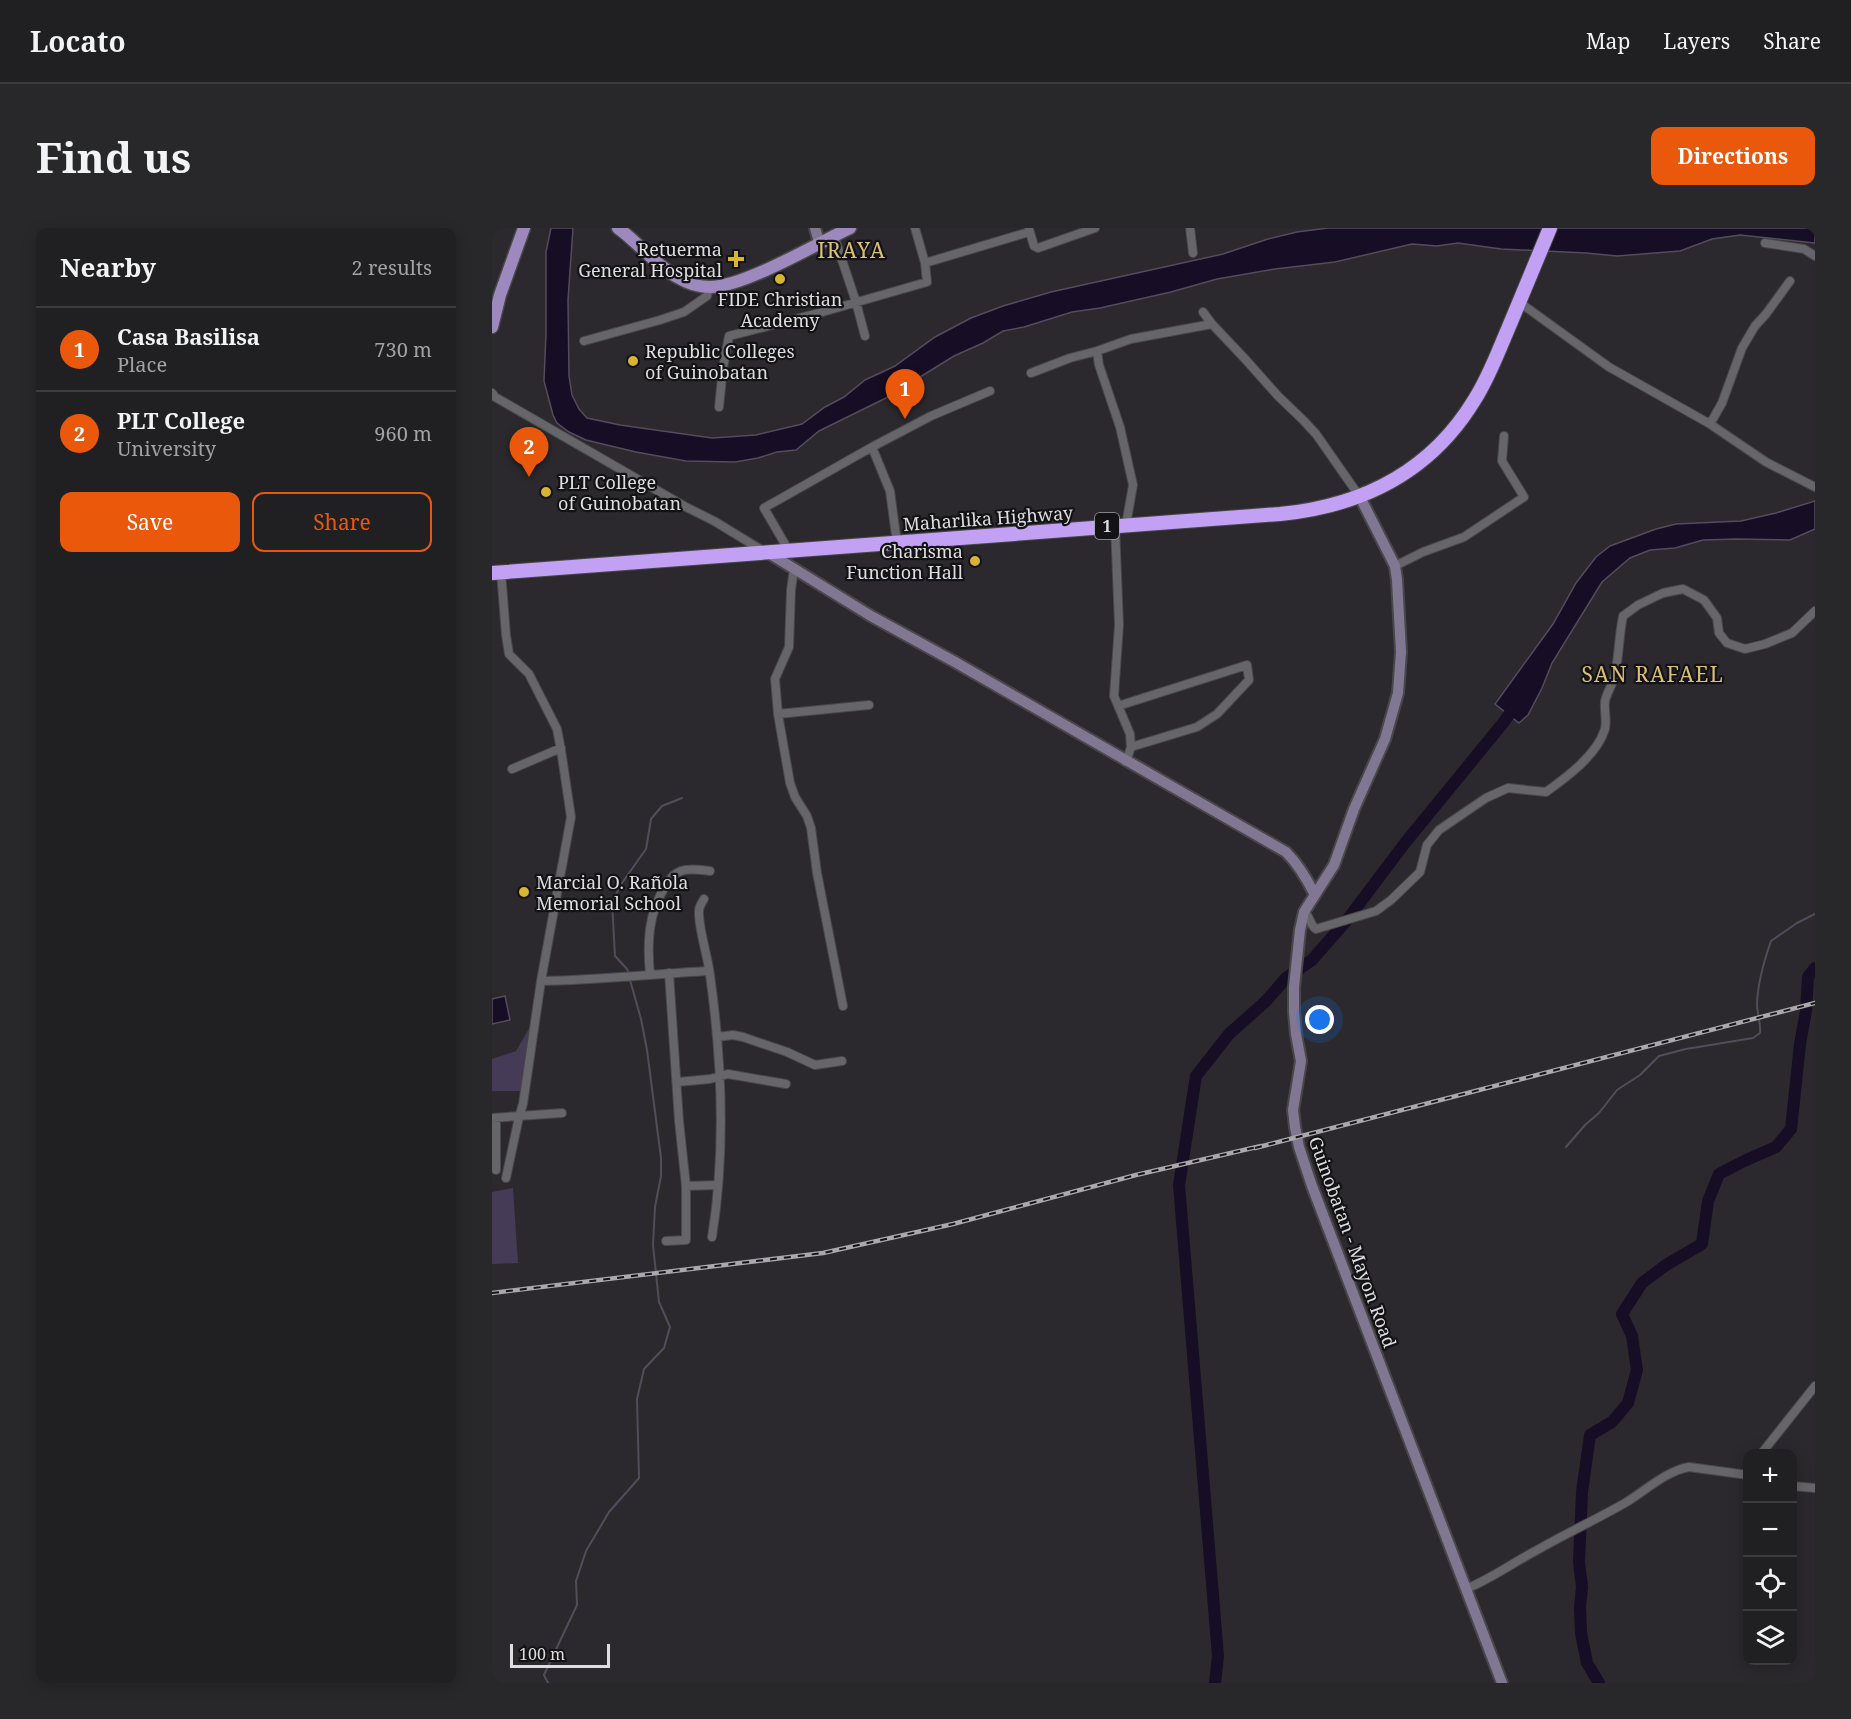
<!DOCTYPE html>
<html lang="en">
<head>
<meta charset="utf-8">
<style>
	:root { --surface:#201f22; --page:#28272a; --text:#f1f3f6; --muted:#a2a2a5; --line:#3d3d40; --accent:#ea580c }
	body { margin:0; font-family:"Noto Serif",serif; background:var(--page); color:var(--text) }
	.controls { position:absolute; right:18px; bottom:18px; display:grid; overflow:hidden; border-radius:12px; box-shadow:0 3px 15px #0003 }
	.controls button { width:54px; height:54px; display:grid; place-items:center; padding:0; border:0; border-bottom:2px solid var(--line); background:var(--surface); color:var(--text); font:30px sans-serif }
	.scale { position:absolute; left:18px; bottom:15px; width:100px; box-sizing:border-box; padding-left:6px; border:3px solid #dedee0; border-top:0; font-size:16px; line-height:21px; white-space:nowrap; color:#dedee0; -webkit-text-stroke:4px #131214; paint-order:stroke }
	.you { position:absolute; left:828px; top:792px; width:21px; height:21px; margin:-15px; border:4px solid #fff; border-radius:50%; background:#1a73e8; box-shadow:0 0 0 9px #1a73e833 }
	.badge { display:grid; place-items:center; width:39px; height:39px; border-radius:50%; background:var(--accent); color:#fff; font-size:20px; font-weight:700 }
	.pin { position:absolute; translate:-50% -50px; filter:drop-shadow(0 2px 3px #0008) }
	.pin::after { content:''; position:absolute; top:32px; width:21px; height:18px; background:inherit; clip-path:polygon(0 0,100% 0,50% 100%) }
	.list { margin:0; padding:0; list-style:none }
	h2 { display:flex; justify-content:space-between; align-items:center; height:78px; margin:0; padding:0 24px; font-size:26px }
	h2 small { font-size:20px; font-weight:400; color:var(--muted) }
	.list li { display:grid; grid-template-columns:39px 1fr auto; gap:18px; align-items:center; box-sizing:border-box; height:84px; padding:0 24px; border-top:2px solid var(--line) }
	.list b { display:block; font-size:22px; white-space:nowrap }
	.list p { margin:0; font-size:20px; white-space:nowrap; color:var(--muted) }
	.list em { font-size:20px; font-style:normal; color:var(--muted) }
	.actions { display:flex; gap:12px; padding:18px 24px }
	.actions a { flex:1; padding:14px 0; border:2px solid var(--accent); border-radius:12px; text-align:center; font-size:21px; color:var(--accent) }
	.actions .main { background:var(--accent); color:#fff }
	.icon { flex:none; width:33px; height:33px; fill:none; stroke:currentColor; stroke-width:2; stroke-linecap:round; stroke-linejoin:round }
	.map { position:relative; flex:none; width:1323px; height:1455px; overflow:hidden; border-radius:12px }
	header { display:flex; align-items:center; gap:36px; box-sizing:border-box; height:84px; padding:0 30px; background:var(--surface); border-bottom:2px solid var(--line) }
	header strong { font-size:28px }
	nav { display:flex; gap:33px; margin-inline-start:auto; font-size:21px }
	.intro { display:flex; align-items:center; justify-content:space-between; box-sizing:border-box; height:144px; padding:0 36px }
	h1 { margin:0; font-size:42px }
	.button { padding:15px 27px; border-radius:12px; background:var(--accent); color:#fff; font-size:21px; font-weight:700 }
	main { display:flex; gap:36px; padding:0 36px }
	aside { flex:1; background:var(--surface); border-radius:12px; box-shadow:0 3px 15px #0003 }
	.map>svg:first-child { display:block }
	.green { fill:#453b56 }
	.water { fill:#170d25; stroke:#534c5d; stroke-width:1.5 }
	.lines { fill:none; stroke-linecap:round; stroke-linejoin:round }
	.stream { stroke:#534c5d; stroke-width:2 }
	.river { stroke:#170d25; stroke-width:12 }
	.street-casing { stroke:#48474a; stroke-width:10 }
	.secondary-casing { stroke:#48474a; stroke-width:14 }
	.primary-casing { stroke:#48474a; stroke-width:15 }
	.highway-casing { stroke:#48474a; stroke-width:16 }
	.street { stroke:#666569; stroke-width:8 }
	.secondary { stroke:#827793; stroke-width:10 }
	.primary { stroke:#9d89bd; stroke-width:12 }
	.highway { stroke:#c2a1f5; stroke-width:14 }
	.rail-casing { stroke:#a9a8ab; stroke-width:4.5 }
	.rail { stroke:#131214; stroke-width:2; stroke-dasharray:7; stroke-linecap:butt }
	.poi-dot { fill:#d8b434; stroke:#131214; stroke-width:2 }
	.labels { text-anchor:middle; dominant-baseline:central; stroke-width:4.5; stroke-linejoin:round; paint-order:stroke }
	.shield { fill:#131214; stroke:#a1a1a3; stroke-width:1.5 }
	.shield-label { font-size:16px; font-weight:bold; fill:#dedee0 }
	.poi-label { font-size:18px; fill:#dedee0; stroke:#131214; text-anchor:start }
	.street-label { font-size:18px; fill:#dedee0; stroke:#131214 }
	.quarter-label { font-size:21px; letter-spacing:1.5px; fill:#d9c074; stroke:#131214 }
</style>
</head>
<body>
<header>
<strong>Locato</strong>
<nav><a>Map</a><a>Layers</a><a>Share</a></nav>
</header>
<div class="intro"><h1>Find us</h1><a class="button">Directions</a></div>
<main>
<aside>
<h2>Nearby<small>2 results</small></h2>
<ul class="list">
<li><span class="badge">1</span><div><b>Casa Basilisa</b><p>Place</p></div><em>730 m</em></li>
<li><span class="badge">2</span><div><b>PLT College</b><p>University</p></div><em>960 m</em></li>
</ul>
<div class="actions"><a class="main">Save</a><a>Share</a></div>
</aside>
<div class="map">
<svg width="1323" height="1455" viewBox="0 0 1323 1455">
	<rect width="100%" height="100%" fill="#2b292d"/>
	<path class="green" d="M39,797l-9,66h-30v-32l24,-8z
		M21,960l5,75 -26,1v-72z"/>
	<path class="water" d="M59,0h22l-5,72 1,76 3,19 7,14 8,9 33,7 92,13 44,-3 46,-11 23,-17 19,-10 21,-17 30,-14 40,-29 36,-19 32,-12 48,-14 172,-38 45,-15 29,-7 31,-4h487v15l-75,-8 -28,4 -32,12 -63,5 -31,-3 -85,-4 -43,-6 -21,3 -25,-2 -77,18 -60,7 -58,10 -46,13 -71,16 -28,4 -48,15 -21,4 -20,12 -29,13 -68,42 -67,33 -23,19 -19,2 -19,6 -23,4 -49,-1 -50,-9 -50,-12 -17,-8 -12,-9 -4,-8 -9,-34 2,-47v-82z
		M1323,273v28l-25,11 -53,-1 -34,1 -28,8 -25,2 -20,8 -28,24 -50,81 -10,25 -14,27 -9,8 -24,-19 58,-80 23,-41 20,-26 14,-11 46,-17 20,-5 65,-3 35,-8z
		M13,768l5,24 -18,4v-25z"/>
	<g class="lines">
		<path class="stream" d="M137,746l-2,-5 -12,-13 -3,-54 10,-19 24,-34 5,-30 11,-13 20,-8
			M1074,919l19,-22 14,-12 18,-23 23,-15 19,-19 27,-7 67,-11 7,-5c1,-10 -3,-19 -3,-30 1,-21 7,-42 14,-62l26,-18 18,-9
			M56,1455l-4,-8 33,-70 -1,-24 10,-30 23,-39 30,-34 -2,-79 7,-30 20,-21 6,-21 -11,-25 -6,-57 2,-38 6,-31v-18l-14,-108 -6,-31 -11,-39"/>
		<path class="river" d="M723,1455l3,-27 -39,-471 17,-109 33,-42 37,-33 20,-23 26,-18 35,-40 58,-77 98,-120 15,-21
			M1107,1455l-12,-20 -6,-30 -1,-26 2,-20 -3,-25 3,-70 8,-57 22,-13 16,-19 9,-33 -5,-34 -10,-22 20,-31 24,-18 36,-21 6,-43 11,-27 25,-13 32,-14 15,-18 9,-85 6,-33 2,-34 7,-9"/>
		<g class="street-casing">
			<path id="street" d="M698,0l3,25
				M537,1l5,17 4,2 57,-20
				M342,8l22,66 9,34
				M1273,15l39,6 11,7
				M433,35l104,-31
				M1027,74l90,65 101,57 56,38 49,25
				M711,84l9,12 34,36 32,36 25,24 13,14 44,63
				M92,113l76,-21 24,-8 23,-16 2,-9
				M605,123l2,14 21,62 13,58 -7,40
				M539,145l39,-15 27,-7 34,-12 81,-15
				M0,165l3,4 191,110 28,14 51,31
				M227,179l4,-39 6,-32 90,-23 108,-31 -2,-19 -10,-35
				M1218,196l12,-21 20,-55 13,-22 11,-12 24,-33
				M380,219l18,44 7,52
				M623,298l4,99 -5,71 16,38 1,13
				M297,323l-25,-43 108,-61 59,-31 59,-25
				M903,338l28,-14 41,-15 60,-40 -22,-36 2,-25
				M302,341l-3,21 -2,57 -14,32 3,35 12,69 5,14 12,19 4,12 6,45 26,133
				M9,344l5,63 3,19 20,20 28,55 4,21 10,67 -30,164 -18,123 -4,13 -13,61
				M626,478l129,-41 2,15 -32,34 -20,13 -66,20 -5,15
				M286,486l91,-9
				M20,541l49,-21
				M212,671c-2,4 -5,7 -5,12 -1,16 9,46 11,64 12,86 16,175 2,262
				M812,684c7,5 6,14 12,17l60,-18 15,-11 29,-28 7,-27 12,-15 47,-32 22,-10 38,4c21,-15 51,-37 59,-63 2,-9 -1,-19 0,-28 2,-9 8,-17 10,-26 4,-20 4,-40 8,-59l15,-11 25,-12 20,-4 21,11 13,18 2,15 8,10 18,6 20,-5 27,-11 23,-22
				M158,746c-3,-30 -2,-61 15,-87 4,-7 8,-13 16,-16 9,-3 20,-1 29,0
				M49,753c56,-1 112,-7 168,-10
				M225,809l16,-2 10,2 44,15 28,13 27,-4
				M186,854l32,-3 18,-5 58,10
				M0,890l70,-5
				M4,942v-52
				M194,958l32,-1
				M174,1013l20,-1v-54l-7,-65 -10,-148
				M1269,1226l54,-68
				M1300,1258l23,2
				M974,1361c25,-10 48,-27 73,-40 28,-16 58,-30 86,-46 20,-12 41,-32 64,-36l59,8"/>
		</g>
		<g class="secondary-casing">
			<path id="secondary" d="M323,0l4,14
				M868,269l35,69 2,14 4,72 -3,41 -13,46 -31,70 -20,56 -30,47 -4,18 -6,57v25l2,22 5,27 -8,49 2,17 4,20 13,39 190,497
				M275,324l104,64 84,46 331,190c13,13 21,27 29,43"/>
		</g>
		<g class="primary-casing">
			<path id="primary" d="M126,0c21,15 38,38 61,50 8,5 20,9 31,9 34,0 106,-43 140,-59
				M0,99l8,-32 24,-67"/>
		</g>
		<g class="highway-casing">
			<path id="highway" d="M0,345l788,-59c82,-8 151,-42 195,-115 14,-22 23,-47 33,-70 14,-34 28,-68 42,-101"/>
		</g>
		<use href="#street" class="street"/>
		<use href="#secondary" class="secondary"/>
		<use href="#primary" class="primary"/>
		<use href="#highway" class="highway"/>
		<g class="rail-casing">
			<path id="rail" d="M763,920l560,-145
				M0,1065l331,-40 130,-29 183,-49 125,-29"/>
		</g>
		<use href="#rail" class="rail"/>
	</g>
	<g class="poi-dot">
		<path d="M241 22h6v6h6v6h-6v6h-6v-6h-6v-6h6z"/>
		<circle cx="288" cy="51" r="6"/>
		<circle cx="141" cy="133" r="6"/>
		<circle cx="54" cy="264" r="6"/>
		<circle cx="483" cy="333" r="6"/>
		<circle cx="32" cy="664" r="6"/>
	</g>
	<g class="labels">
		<rect class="shield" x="603" y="285" width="24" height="26" rx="4.5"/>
		<g class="shield-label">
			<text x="615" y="298">1</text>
		</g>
		<g class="poi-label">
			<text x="230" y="21" text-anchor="end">Retuerma<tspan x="230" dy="21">General Hospital</tspan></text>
			<text x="288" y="71" text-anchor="middle">FIDE Christian<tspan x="288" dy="21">Academy</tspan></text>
			<text x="153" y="123">Republic Colleges<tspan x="153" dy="21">of Guinobatan</tspan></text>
			<text x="66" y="254">PLT College<tspan x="66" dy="21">of Guinobatan</tspan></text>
			<text x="471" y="323" text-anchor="end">Charisma<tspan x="471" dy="21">Function Hall</tspan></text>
			<text x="44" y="654">Marcial O. Rañola<tspan x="44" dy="21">Memorial School</tspan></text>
		</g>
		<g class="street-label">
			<text transform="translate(496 290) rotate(-4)">Maharlika Highway</text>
			<text transform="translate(861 1014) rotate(70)">Guinobatan - Mayon Road</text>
		</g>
		<g class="quarter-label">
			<text x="360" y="22">IRAYA</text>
			<text x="1161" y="446">SAN RAFAEL</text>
		</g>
	</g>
</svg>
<div class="controls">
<button>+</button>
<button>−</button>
<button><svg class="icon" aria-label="locate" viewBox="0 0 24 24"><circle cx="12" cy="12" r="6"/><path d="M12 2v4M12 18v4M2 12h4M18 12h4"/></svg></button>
<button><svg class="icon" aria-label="layers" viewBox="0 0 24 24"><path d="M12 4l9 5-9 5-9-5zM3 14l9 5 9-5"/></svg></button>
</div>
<div class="scale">100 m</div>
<div class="you"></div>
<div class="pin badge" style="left:413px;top:191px">1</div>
<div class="pin badge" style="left:37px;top:249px">2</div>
</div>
</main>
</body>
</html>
